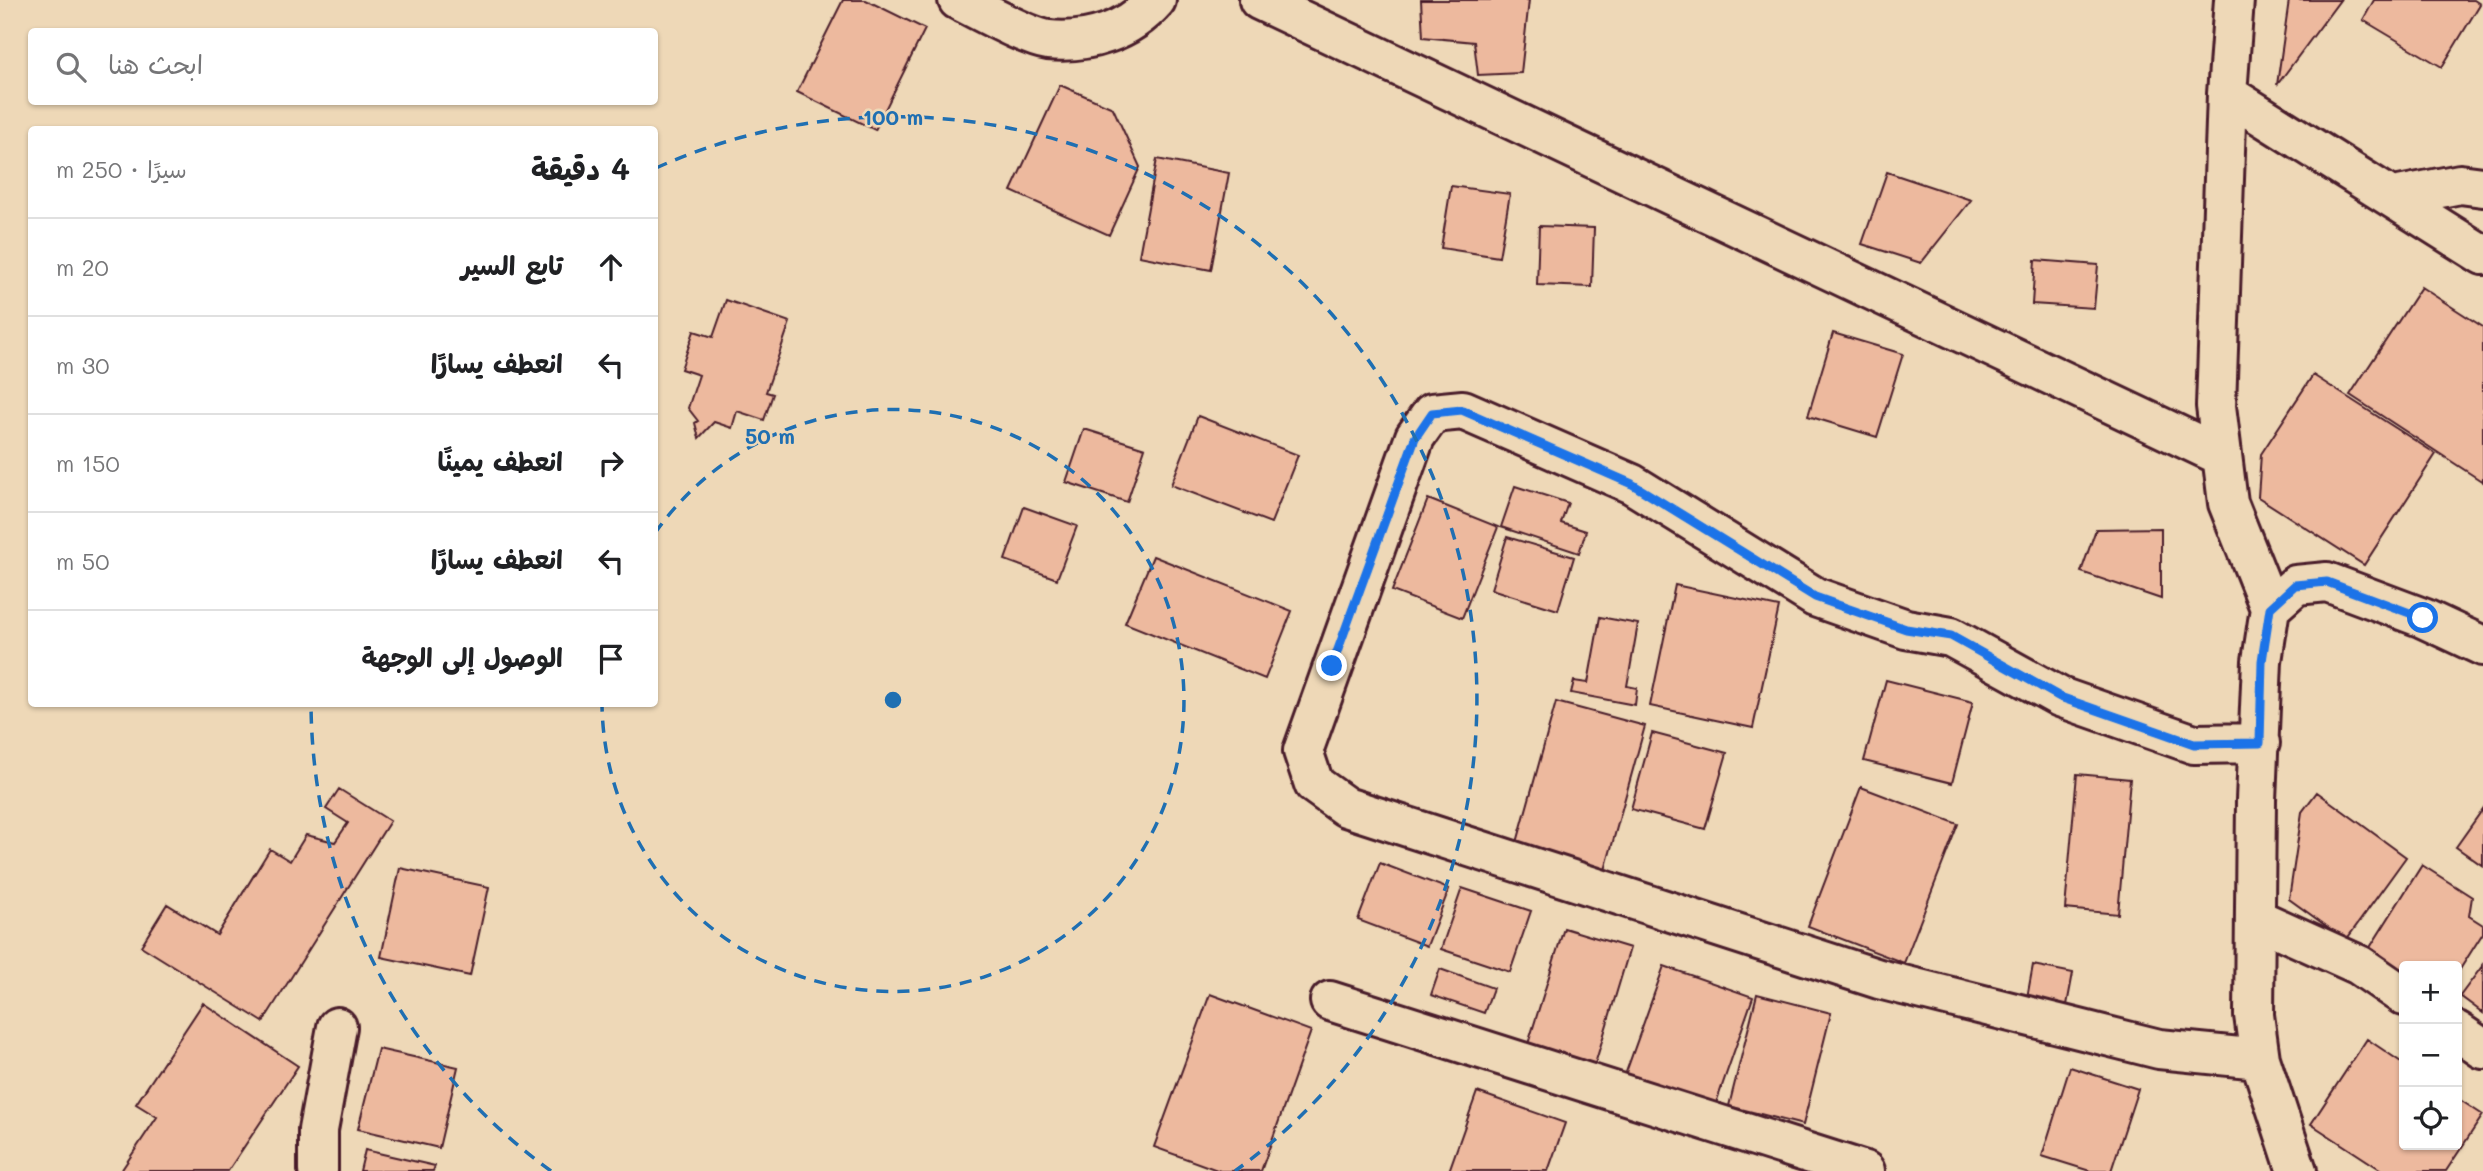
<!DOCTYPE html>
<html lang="ar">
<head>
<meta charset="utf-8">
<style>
	:root { --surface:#fff; --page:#f2f2f2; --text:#202124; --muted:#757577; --line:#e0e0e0 }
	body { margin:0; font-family:Mali,"Playpen Sans Arabic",sans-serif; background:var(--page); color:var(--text); direction:rtl }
	.controls { position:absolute; right:21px; bottom:21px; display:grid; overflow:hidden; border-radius:7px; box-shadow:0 2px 5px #0004 }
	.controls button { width:63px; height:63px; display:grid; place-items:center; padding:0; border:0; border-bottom:2px solid var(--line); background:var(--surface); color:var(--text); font:35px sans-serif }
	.stop { position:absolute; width:21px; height:21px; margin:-16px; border:5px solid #1a73e8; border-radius:50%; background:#fff }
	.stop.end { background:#1a73e8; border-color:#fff; box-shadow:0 2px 7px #0008 }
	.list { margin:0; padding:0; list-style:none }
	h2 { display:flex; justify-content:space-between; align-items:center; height:91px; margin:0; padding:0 28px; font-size:30px }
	h2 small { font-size:23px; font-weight:400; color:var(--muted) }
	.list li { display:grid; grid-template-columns:46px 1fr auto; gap:21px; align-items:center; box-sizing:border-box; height:98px; padding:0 28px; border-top:2px solid var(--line) }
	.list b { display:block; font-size:26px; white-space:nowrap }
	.list em { font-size:23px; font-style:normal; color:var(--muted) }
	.icon { flex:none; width:38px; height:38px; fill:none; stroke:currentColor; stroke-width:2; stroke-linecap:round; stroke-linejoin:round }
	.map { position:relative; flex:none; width:2483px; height:1171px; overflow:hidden; direction:ltr }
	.search { position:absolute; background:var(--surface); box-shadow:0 2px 5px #0004; left:28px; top:28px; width:630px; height:77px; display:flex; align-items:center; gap:18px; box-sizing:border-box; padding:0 24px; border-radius:7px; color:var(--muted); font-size:26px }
	.panel { position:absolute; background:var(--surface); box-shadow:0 2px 5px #0004; left:28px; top:126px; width:630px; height:581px; border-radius:7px; direction:rtl }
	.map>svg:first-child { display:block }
	.building { fill:#edb99e; stroke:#4a1f2b; stroke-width:2 }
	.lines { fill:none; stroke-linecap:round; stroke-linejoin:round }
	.street-casing { stroke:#4a1f2b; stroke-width:44 }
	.street { stroke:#eed8b7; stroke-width:38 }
	.route { stroke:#1a73e8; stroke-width:9 }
	.ring { fill:none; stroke:#1f6fb2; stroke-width:3.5; stroke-dasharray:12 9 }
	.centre { fill:#1f6fb2; stroke:#eed8b7; stroke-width:3.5 }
	.ring-label { font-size:21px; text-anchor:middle; font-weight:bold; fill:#1f6fb2; stroke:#eed8b7; stroke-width:5; stroke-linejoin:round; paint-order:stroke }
</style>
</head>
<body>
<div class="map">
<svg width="2483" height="1171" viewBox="0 0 2483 1171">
	<rect width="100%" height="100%" fill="#eed8b7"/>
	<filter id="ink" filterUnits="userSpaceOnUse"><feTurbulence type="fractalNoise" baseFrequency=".0143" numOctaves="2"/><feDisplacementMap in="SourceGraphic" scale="14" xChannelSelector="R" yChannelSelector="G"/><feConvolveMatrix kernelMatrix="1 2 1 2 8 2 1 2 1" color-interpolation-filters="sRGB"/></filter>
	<g filter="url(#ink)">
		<path class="building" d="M843,0h23l59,29 -50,101 -78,-38z
			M1421,0h108l-8,73 -43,2 -4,-33 -51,-5z
			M2289,0h51l-63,85z
			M2374,0h100l6,4 -38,63 -79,-47z
			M1060,85l53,23 27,59 -31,68 -98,-44z
			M1157,159l72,14 -18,97 -72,-14z
			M1887,172l84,28 -50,63 -59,-19z
			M1451,186l59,8 -11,63 -58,-9z
			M1539,226l55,2 -2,59 -55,-2z
			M2035,260l63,5 -4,43 -62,-4z
			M2421,287l62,40v155l-133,-87z
			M726,300l64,22 -24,70 7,2 -9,26 -27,-9 -5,17 -18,-6 -15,16 -4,-15 3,-2 -10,-13 11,-33 -18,-6 13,-38 19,6z
			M1833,333l70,21 -26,83 -69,-21z
			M2313,375l123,79 -72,111 -106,-68 3,-43z
			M1198,416l100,39 -27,68 -100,-38z
			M1084,429l61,19 -18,54 -61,-20z
			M1515,486l53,17 -7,20 25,8 -7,22 -78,-26z
			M1428,499l70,28 -36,91 -70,-27z
			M1024,507l53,19 -20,53 -52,-19z
			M2161,528v71l-80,-27 15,-43z
			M1507,537l67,20 -16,53 -67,-21z
			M1153,556l139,55 -27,68 -140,-56z
			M1675,585l104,22 -26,121 -103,-22z
			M1600,617l38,7 -11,62 10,2 -2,17 -64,-12 3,-12 14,2z
			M1886,680l87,22 -21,81 -88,-22z
			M1556,702l89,24 -43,155 -89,-24z
			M1652,733l75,20 -22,76 -74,-20z
			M2077,774l53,5 -12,135 -53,-5z
			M1861,787l97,37 -54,139 -96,-37z
			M339,789l51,32 -127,201 -122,-76 26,-42 50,31 53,-86 20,12 16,-26 29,7 13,-19 -22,-14z
			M2317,792l89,65 -60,83 -57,-41 13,-87z
			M2483,809v57l-27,-19z
			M1380,863l69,26 -22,57 -69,-26z
			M2422,865l50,32 -3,19 14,9v8l-26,41v-8h-53v27l-45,-28z
			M400,868l89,19 -19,89 -89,-19z
			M1462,888l69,23 -21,61 -69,-23z
			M1564,928l66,20 -35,116 -67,-20z
			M2033,965l40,8 -6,32 -40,-7z
			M2483,965v48l-23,-17z
			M1664,966l89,31 -39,112 -90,-31z
			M1440,969l53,19 -9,25 -53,-18z
			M1210,994l101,37 -50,140h-41l-66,-24z
			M1757,994l74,19 -28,112 -74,-19z
			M203,1003l95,63 -70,105h-107l36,-54 -21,-13z
			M2367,1039l37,25v81h53v-47l26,17 -37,56h-63l-72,-47z
			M378,1049l80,18 -19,81 -81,-19z
			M2070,1067l68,22 -27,82h-21l-48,-15z
			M1477,1092l88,31 -17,48h-99z
			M365,1150l70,16 -2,5h-73z"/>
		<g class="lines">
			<g class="street-casing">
				<path id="street" d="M958,0c21,10 69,37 90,40 41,4 81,-9 108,-40
					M1259,0l963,456
					M2234,0l-7,94 -11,312 12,97 42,105 -8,53 -6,139 -2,215 6,44 37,112
					M2227,94l256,161
					M2394,197l66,-13 23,3
					M2270,608l26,-23 31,-3 96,36 60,28
					M2255,918l104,47 45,31
					M1330,1001l535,170
					M2457,1031l26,18
					M2260,1059l-101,-10 -280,-70 -533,-172 -32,-23 -11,-33 112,-314 17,-24 31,-3 169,74 183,113 91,32 45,8 109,60 134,47 66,-1
					M318,1171v-41l19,-103"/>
			</g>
			<use href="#street" class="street"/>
		</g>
	</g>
	<g class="lines" filter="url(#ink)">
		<path class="route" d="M1332,666l83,-228 17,-25 30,-3 170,74 183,113 91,32 45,7 109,61 134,47 66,-1 2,-82 8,-53 25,-23 32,-3 96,36"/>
	</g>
	<g class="ring">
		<path d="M655 533A291 291 0 1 1 602 705"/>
		<path d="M551 1171A582 582 0 0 1 311 705M656 168A582 582 0 0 1 1235 1171"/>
	</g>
	<circle cx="893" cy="700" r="10" class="centre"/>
	<g class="ring-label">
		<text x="893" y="125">100 m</text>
		<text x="770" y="444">50 m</text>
	</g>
</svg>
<div class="controls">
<button>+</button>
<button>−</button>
<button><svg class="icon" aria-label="locate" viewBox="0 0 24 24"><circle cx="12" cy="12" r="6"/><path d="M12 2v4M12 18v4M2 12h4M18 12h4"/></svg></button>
</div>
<div class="stop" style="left:2423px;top:618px"></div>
<div class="stop end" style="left:1332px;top:666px"></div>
<div class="search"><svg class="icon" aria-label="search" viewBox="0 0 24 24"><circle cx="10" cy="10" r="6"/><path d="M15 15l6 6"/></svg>ابحث هنا</div>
<section class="panel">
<h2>4 دقيقة<small>سيرًا · 250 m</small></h2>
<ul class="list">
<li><svg class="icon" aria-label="ahead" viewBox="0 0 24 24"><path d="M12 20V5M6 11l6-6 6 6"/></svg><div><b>تابع السير</b></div><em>20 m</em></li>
<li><svg class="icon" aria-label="left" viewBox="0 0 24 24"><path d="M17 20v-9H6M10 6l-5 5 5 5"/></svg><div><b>انعطف يسارًا</b></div><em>30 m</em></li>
<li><svg class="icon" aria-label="right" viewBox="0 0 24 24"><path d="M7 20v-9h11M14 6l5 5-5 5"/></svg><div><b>انعطف يمينًا</b></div><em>150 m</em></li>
<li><svg class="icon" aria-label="left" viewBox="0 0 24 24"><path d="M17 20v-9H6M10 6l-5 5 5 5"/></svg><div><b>انعطف يسارًا</b></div><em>50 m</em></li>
<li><svg class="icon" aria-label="arrive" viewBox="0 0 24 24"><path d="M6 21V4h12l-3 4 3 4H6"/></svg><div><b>الوصول إلى الوجهة</b></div></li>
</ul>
</section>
</div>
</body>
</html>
